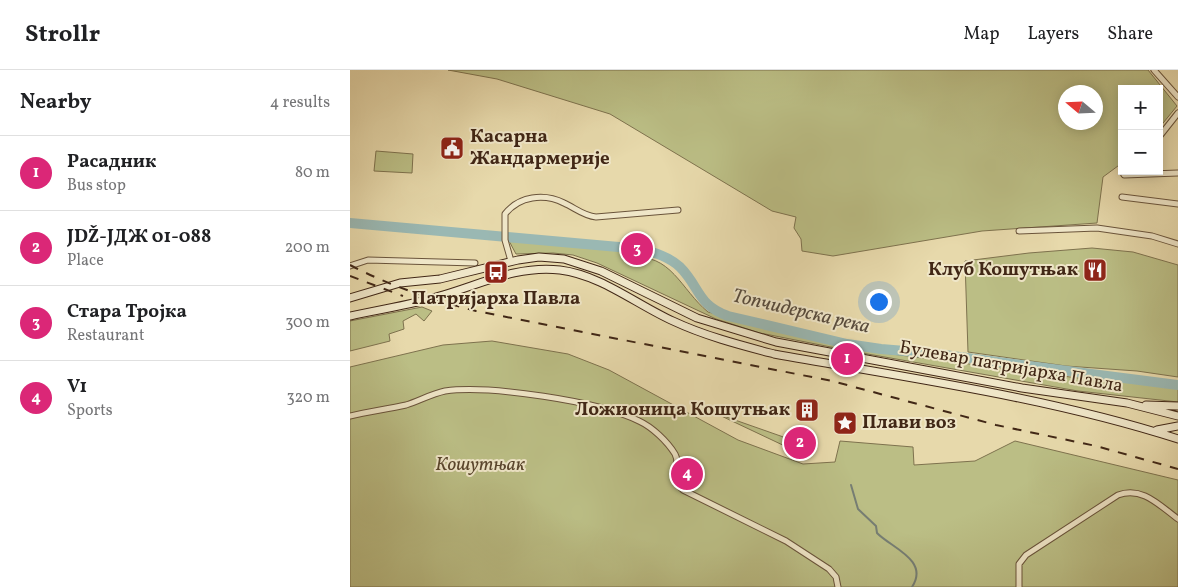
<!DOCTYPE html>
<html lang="en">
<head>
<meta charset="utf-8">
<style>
	:root { --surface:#fff; --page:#f6f6f6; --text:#202124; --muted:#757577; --line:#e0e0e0; --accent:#db2777 }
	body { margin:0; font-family:Vollkorn,serif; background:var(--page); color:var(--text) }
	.controls { position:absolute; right:15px; top:15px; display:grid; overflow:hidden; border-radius:0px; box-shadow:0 2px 12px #0003 }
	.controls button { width:45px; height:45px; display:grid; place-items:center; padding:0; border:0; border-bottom:1px solid var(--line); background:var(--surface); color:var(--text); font:25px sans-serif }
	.compass { position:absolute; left:708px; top:15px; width:45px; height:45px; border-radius:50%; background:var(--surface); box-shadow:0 2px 12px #0003; rotate:289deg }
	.you { position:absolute; left:528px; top:231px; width:18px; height:18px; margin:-12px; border:4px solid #fff; border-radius:50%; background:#1a73e8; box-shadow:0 0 0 8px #1a73e833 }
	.badge { display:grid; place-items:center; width:32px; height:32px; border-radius:50%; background:var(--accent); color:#fff; font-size:16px; font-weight:700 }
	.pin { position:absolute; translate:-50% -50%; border:2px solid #fff; box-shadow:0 1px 5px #0006 }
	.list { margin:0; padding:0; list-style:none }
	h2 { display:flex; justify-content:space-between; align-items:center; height:65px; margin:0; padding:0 20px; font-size:21px }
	h2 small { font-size:16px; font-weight:400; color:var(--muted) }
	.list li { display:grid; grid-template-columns:32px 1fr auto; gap:15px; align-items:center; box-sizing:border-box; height:75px; padding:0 20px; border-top:1px solid var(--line) }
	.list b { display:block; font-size:19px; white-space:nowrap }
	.list p { margin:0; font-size:16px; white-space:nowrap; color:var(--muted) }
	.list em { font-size:16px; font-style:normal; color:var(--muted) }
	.map { position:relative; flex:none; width:828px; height:517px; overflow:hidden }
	header { display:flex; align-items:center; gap:30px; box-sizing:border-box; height:70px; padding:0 25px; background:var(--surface); border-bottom:1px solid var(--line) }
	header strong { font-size:24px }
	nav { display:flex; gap:28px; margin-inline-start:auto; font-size:18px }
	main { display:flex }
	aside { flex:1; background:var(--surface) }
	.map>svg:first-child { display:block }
	.green { fill:#bbbe85; stroke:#7e724e; fill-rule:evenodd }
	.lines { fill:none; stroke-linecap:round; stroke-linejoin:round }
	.stream { stroke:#767e74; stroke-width:2 }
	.river { stroke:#9ab8b3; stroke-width:10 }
	.minor-casing { stroke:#6a543b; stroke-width:7 }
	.secondary-casing { stroke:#412716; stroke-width:9 }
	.minor { stroke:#efe6c8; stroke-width:5 }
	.secondary { stroke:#efe6c8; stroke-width:7 }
	.rail { stroke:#412716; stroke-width:2; stroke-dasharray:9 9; stroke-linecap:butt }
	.labels { text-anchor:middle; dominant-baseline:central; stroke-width:4; stroke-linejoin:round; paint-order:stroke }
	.poi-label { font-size:19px; font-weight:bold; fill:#412716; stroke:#efe6c8; text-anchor:start }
	.street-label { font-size:19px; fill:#412716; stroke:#efe6c8 }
	.park-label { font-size:19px; font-style:italic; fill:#59452c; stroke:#efe6c8 }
	.water-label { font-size:20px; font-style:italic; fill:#574b3d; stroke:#efe6c8 }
</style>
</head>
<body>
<header>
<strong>Strollr</strong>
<nav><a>Map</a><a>Layers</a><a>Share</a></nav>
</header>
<main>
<aside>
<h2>Nearby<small>4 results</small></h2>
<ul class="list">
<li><span class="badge">1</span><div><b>Расадник</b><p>Bus stop</p></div><em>80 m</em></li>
<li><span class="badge">2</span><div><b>JDŽ-JДЖ 01-088</b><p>Place</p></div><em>200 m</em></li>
<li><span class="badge">3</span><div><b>Стара Тројка</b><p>Restaurant</p></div><em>300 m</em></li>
<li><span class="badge">4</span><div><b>V1</b><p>Sports</p></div><em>320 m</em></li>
</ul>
</aside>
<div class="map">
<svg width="828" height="517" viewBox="0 0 828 517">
	<rect width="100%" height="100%" fill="#e7d9ab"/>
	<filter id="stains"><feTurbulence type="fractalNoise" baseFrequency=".004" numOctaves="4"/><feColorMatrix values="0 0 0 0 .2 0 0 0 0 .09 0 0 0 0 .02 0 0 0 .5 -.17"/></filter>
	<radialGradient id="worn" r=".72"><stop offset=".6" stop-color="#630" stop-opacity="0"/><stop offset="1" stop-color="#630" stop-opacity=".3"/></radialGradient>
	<path class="green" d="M98,0h700l29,36 -18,22v-39h-37v74l-19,14 -6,46 -115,8 -149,25 -31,-5 -1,-12 -7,-11 2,-11 -24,-6 -162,-97 -113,-35zM716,22h30v30h-30z
		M26,81l37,3 -1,19 -38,-2z
		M158,169l122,12v7c41,-6 51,32 78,54l139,34 -1,4 -86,-17 -44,-14 -119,-56 -24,-8 -20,-2 -37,1z
		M742,178l41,4 45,13v112l-41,-6 -71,-5 -98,-14 -3,-91 64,-8z
		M72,237l10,4 -8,10 -8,-7 -13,7 1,8 -15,5 1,7 -40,10v-30z
		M142,271l76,13 41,16 129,70 65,24 32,-2 5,-21 73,6 1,18 61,-4 40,-20 163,39v107h-828v-220l93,-22z
		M511,280l217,28 92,7 8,4v13l-100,-11 -216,-38z
		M365,343l94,33 3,5 -23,-3z"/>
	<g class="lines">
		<path class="stream" d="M825,314h3
			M501,415l7,24 18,17 1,7c13,14 53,27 35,54"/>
		<path class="river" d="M0,153l291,26c15,4 28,8 39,18 20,20 17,38 48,49l119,28 34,5 48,4 249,32"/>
		<g class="minor-casing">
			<path id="minor" d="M804,0l24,27
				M809,67l19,-24
				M772,101l2,4 54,-2
				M772,127l56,7
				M669,161l78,-3 55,8 26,8
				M161,191l-6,-21v-26c14,-18 39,-21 59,-11 11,5 20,13 32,14l82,-7
				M0,196l18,-6 107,3
				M0,346c18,-4 37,-7 56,-11 13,-4 25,-11 39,-14 44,-6 154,10 194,30 13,6 28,20 36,33 5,9 0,19 1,29l7,7 103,51 43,28 7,8 2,10
				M669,517v-23l7,-9 92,-60c24,-9 41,10 60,24"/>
		</g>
		<g class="secondary-casing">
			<path id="secondary" d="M0,228l50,-15 40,-4 78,-19 21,-3 25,2 37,12 96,47 79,24 246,46 105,15 51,13
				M0,246c30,-7 63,-11 93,-21 38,-11 75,-30 117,-25 41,5 77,35 113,51 32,15 67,24 101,33 135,24 273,43 404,85
				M796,335l32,1
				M807,360l21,-4"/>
		</g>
		<use href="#minor" class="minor"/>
		<use href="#secondary" class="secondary"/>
		<path class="rail" d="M0,195c40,21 83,35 126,46l356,70 164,44 100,21 82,23
			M0,206l53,20"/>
	</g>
	<defs>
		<g id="civic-square" transform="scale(1.25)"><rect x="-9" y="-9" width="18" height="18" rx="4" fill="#8f2418" stroke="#efe6c8"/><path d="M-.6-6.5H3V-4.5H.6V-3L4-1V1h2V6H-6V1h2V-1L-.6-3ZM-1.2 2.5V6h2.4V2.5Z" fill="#fff"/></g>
		<g id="restaurant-square" transform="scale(1.25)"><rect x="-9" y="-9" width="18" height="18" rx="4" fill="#8f2418" stroke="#efe6c8"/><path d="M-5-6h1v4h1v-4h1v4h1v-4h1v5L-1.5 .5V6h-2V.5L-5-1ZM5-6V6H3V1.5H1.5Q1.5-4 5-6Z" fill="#fff"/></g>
		<g id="bus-square" transform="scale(1.25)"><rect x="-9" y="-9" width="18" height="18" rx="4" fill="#8f2418" stroke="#efe6c8"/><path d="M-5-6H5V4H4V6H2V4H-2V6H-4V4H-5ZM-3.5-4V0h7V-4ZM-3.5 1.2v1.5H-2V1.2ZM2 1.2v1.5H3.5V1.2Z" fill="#fff"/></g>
		<g id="building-square" transform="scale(1.25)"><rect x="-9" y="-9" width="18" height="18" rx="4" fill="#8f2418" stroke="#efe6c8"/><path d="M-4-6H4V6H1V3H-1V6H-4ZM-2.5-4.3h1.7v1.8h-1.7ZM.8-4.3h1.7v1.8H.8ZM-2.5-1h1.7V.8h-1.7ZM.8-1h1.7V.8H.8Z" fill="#fff"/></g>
		<g id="sight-square" transform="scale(1.25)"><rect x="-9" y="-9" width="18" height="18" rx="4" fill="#8f2418" stroke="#efe6c8"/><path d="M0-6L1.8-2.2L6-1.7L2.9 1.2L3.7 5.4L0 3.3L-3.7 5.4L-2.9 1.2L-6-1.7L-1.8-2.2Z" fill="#fff"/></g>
	</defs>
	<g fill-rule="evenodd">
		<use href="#civic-square" x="102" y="78"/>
		<use href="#restaurant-square" x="745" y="200"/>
		<use href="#bus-square" x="146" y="202"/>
		<use href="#building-square" x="457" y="340"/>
		<use href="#sight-square" x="495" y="353"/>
	</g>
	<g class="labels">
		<g class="poi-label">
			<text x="120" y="67">Касарна<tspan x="120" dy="22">Жандармерије</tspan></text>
			<text x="728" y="200" text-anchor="end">Клуб Кошутњак</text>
			<text x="146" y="229" text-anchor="middle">Патријарха Павла</text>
			<text x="440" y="340" text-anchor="end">Ложионица Кошутњак</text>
			<text x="512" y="353">Плави воз</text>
		</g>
		<g class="street-label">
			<text transform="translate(661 297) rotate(10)">Булевар патријарха Павла</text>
		</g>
		<g class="park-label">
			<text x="130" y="395">Кошутњак</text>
		</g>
		<g class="water-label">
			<text transform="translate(451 242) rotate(13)">Топчидерска река</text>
		</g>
	</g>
	<rect width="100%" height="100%" filter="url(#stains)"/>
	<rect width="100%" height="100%" fill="url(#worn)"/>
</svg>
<div class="controls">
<button>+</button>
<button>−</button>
</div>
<svg class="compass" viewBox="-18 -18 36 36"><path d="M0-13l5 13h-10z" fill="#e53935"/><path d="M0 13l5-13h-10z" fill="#757577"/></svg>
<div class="you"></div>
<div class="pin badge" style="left:497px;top:289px">1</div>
<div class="pin badge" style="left:450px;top:373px">2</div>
<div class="pin badge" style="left:287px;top:179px">3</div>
<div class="pin badge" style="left:337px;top:404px">4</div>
</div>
</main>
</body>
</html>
